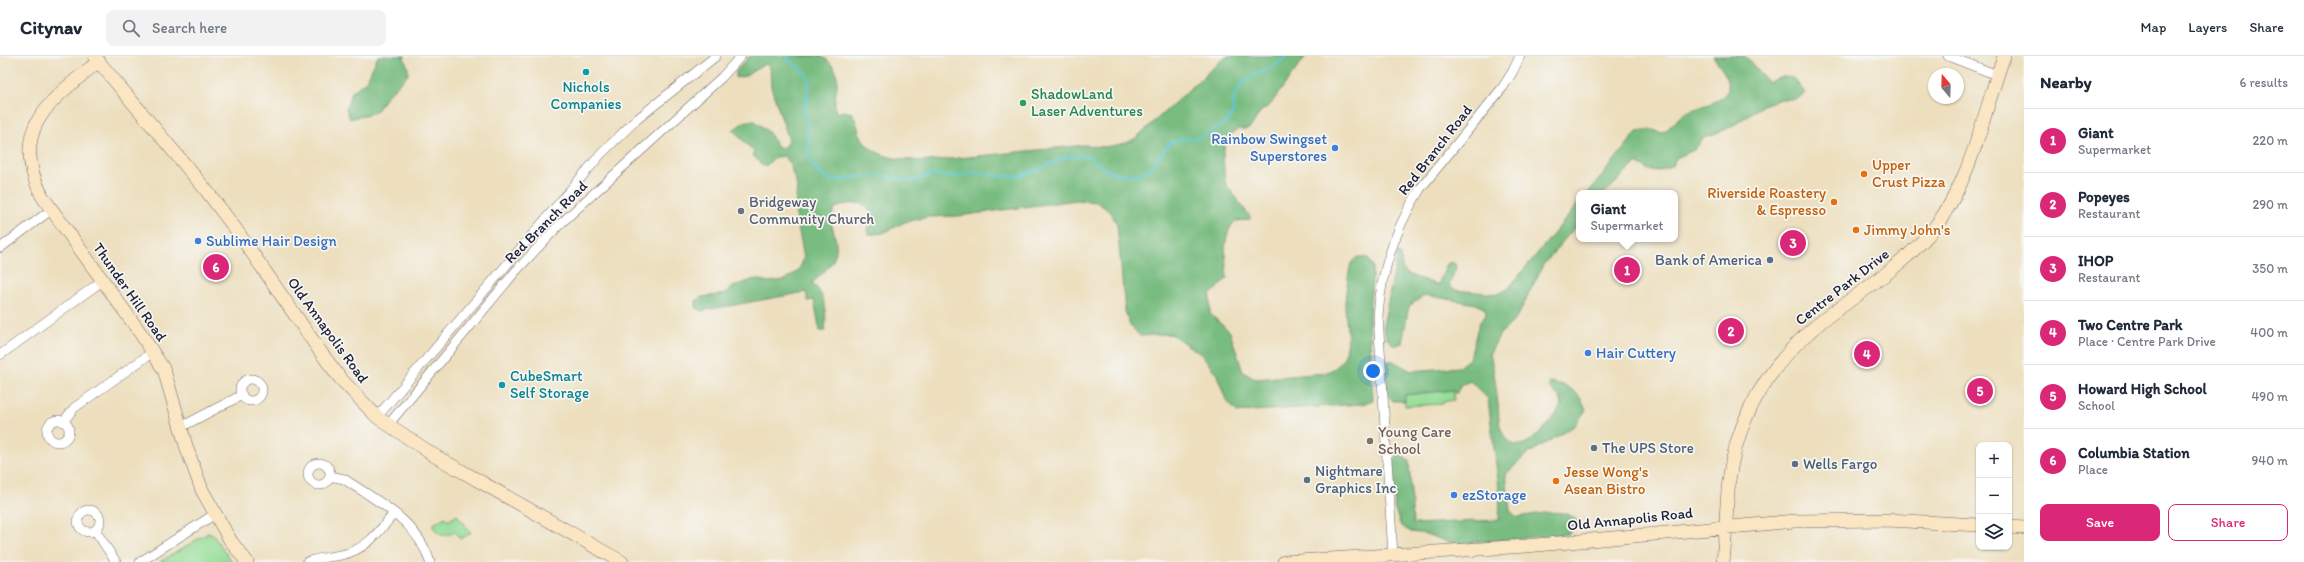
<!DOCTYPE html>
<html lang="en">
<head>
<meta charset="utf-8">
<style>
	:root { --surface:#fff; --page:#f2f2f3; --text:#1f2937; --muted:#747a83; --line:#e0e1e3; --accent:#db2777 }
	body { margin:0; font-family:Itim,sans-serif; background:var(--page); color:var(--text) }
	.controls { position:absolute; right:12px; bottom:12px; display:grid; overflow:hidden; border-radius:8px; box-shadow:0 1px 3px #0004 }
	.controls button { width:36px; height:36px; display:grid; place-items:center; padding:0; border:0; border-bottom:1px solid var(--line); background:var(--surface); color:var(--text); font:20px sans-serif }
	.compass { position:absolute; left:1928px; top:12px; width:36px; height:36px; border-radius:50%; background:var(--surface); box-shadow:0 1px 3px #0004; rotate:341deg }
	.you { position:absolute; left:1373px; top:315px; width:14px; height:14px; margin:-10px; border:3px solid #fff; border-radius:50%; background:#1a73e8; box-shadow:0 0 0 6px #1a73e833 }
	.badge { display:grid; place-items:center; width:26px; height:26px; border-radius:50%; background:var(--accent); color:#fff; font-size:13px; font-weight:700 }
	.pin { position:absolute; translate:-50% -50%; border:2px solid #fff; box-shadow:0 1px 4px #0006 }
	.popup { position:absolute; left:1576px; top:134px; width:102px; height:52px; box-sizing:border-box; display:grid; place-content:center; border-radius:8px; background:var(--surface); filter:drop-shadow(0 1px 3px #0005); font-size:13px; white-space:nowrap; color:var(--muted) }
	.popup b { font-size:15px; color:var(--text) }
	.popup::after { content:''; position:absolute; left:50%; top:100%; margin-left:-8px; border:8px solid transparent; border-top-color:var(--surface) }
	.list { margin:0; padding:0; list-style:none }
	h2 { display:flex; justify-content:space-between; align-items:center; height:52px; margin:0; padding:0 16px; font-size:17px }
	h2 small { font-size:13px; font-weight:400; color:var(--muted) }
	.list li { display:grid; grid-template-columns:26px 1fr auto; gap:12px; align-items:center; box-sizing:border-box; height:64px; padding:0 16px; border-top:1px solid var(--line) }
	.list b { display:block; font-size:15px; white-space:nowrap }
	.list p { margin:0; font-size:13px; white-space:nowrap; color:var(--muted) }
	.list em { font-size:13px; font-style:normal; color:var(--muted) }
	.actions { display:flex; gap:8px; padding:12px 16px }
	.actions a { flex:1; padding:9px 0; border:1px solid var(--accent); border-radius:8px; text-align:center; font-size:14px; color:var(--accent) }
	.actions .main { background:var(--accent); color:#fff }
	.icon { flex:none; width:22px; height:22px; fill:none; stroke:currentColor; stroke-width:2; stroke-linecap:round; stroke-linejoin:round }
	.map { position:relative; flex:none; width:2024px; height:506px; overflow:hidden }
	header { display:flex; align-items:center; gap:24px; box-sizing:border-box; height:56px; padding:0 20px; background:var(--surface); border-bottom:1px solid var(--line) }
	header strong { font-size:19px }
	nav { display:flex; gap:22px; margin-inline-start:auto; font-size:14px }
	.search { width:280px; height:36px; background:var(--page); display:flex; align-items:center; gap:10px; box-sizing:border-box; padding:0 14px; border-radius:8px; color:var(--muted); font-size:15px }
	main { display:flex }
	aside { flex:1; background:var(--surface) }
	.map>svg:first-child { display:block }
	.green { fill:#95dd97; stroke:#5c8069 }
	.forest { fill:#78bc80; stroke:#4d6f5e }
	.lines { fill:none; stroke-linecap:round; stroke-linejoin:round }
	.stream { stroke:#5ac7ce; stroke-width:2.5 }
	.street-casing { stroke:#696469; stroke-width:10 }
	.secondary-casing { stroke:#696469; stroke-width:14 }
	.street { stroke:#fff; stroke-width:9 }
	.secondary { stroke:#fbe6c4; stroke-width:13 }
	.culture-dot { fill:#0f9aa8; stroke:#f6f6f2; stroke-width:1.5 }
	.leisure-dot { fill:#2e9e5b; stroke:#f6f6f2; stroke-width:1.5 }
	.shop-dot { fill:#3f7fe0; stroke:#f6f6f2; stroke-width:1.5 }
	.food-dot { fill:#e8710a; stroke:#f6f6f2; stroke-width:1.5 }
	.worship-dot { fill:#6b7280; stroke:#f6f6f2; stroke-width:1.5 }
	.service-dot { fill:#5c6f8a; stroke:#f6f6f2; stroke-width:1.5 }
	.education-dot { fill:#8d6e63; stroke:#f6f6f2; stroke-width:1.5 }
	.labels { text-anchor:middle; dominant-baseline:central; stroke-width:3.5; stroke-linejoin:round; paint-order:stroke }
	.culture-label { font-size:15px; fill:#0d838f; stroke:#f6f6f2 }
	.leisure-label { font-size:15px; fill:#27864d; stroke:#f6f6f2; text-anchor:start }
	.shop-label { font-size:15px; fill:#366cbe; stroke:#f6f6f2; text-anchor:start }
	.street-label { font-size:15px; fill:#22223b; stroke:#f6f6f2 }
	.food-label { font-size:15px; fill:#c56008; stroke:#f6f6f2; text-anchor:start }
	.worship-label { font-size:15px; fill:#5b616d; stroke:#f6f6f2; text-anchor:start }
	.service-label { font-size:15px; fill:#4e5e75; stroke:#f6f6f2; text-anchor:start }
	.education-label { font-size:15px; fill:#785e54; stroke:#f6f6f2; text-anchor:start }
</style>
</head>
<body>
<header>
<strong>Citynav</strong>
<div class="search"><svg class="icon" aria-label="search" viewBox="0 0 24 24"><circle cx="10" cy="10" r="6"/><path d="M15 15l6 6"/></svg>Search here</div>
<nav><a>Map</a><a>Layers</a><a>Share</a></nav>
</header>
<main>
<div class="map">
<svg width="2024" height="506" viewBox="0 0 2024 506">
	<rect width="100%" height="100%" fill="#f6f6f2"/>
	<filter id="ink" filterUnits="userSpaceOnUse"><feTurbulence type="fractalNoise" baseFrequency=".025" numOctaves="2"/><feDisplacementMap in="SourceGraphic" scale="8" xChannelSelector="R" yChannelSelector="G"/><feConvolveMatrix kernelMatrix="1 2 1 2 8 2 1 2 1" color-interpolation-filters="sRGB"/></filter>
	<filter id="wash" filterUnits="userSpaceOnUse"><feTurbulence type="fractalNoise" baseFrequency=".012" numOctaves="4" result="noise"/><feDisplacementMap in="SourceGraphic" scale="16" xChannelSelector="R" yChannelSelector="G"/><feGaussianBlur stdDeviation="0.9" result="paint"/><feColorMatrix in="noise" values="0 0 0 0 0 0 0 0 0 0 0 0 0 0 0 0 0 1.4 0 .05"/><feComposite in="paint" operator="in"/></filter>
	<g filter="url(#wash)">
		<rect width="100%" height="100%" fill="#eddfbe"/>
		<path class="green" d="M1453,334l1,10 -11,2v2l-38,2 -1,-11z
			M457,459l14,18 -11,6 -5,-7c-11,5 -16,5 -23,-7l13,-8 3,4z
			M208,477l5,2 19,27h-72z"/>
		<path class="forest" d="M378,0h28l-2,2 4,9v8l-23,23 -9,14 -26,7 -4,-10 5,-16 16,-13z
			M750,0h71c29,17 9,36 15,57l8,-2 8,2c5,8 6,19 11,27 13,20 44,20 67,21l156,-16c15,4 37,1 50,-7l90,-82h80l-36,49 -10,7 -9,15 -5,2h-8l-12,9 -3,17 2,28 26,35 -4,2 -12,1c-14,15 -9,39 -8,58l-17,16v19l20,18 13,40 12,7 70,-6c33,-12 20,-43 20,-70 1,-14 3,-27 6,-40l6,-6 11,1 5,9 -4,51 4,82 -11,4 -125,8 -11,-12 -9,-25 -15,-20 -31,-21 -31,2 -10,-10 -5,-15 -8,-87 -8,-13 -12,-9 -20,-2 -119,16 -30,1 -23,5 -22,11 -15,2v-13l5,-8 -11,-11 -16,1 -11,4 -5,12c11,33 9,39 -18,63 14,12 15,30 13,48h-5l-6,-31 -6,1 -2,-9 -105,19 -5,-4v-6l5,-4 24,-3 5,-6 24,-9 15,3 16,-2 14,-10 5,-12 -9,-48 2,-24 -8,-24 -5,-6 -9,1 -8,8 -4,1 -11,-12 2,-2 -21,-22 11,-8 9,-2c11,7 20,14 23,27l7,1 6,-8 -18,-53 -1,-20 -5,-3 -20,12 -9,2v-7z
			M1713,0h32l23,26 15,-5 10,1 12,15 -8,6h-16l-18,6 -32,22 -27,11 -10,12 -18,8 -3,7 -14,6 -10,-1 -13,-7 -31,30h-17l49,-61 13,-3 12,4c10,-6 15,-16 25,-21 15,-7 51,-12 39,-36 -3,-6 -9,-13 -13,-20z
			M1579,147v19l-36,43 -26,53 -17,16 -10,19c4,17 6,34 8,51 1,7 0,15 2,22 14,46 51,-3 62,-22l-2,-6 -11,-11 1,-5c19,3 30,10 36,28l-12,16 -48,29 -20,19 4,37 7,6c19,-2 51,-12 61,6l-9,11 -116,10 -27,-10 -15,-2 -10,-6 -6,-16 -2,-49 6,-7 10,7 4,63 86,-4 1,-23 -12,-98 -18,-18 -9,4 -5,9 -3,-4 -48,5v6h-12l-6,-7 -1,-31 5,-3 20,11 48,-4 11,-9 9,-35 7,-8 -1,-6 -9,-5 -51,-9 -16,11 -7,37 -8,3 -7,-7 -4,-13 15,-73 3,2 1,13 5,6 31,11 9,-21 4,-2 4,2 1,4 -7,17 5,5 43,4 11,-5z"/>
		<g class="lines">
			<path class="stream" d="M787,0l4,6 16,12 2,9 -5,29 4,16v25l5,13 11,11 7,3h11l12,-3 30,-1 29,5 21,-7 24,3 13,-5 25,4h25l48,-20 21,1 15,12 9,4 19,2 14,-4 23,-28 8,-4 21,-1 28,-16 6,-9 1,-17 11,-15 7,-5 18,-7 17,-13"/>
		</g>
	</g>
	<g filter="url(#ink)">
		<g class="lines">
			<g class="street-casing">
				<path id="street" d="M1948,0l49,19
					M0,192l51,-38
					M0,299l102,-74
					M240 334a11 11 0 1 1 22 0a11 11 0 1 1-22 0Z
					M377,361l224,-263 35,-34 80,-64
					M47 375a11 11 0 1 1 22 0a11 11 0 1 1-22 0Z
					M63,366l11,-14 79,-56
					M388,369l127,-153 44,-47 163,-148 19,-21
					M181,371l61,-32
					M308 418a11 11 0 1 1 22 0a11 11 0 1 1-22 0Z
					M330,420l14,3c34,23 73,41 86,83
					M78 465a11 11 0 1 1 22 0a11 11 0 1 1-22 0Z
					M95,474l21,32
					M1393,499l-15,-239c3,-46 17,-87 42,-127l83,-102 10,-16 7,-15
					M140,506l75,-48
					M307,506c11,-4 22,-5 34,-7 25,-5 38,-23 53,-42"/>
			</g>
			<g class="secondary-casing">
				<path id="secondary" d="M94,0l112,134 31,41 85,123 18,24 37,39 58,39 187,106
					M99,5c-49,40 -91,67 -57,135l99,138 23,36 23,79 15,41 28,50 17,22
					M2009,471l15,1
					M1284,506l242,-16 269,-25 93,-1 91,5
					M1723,506c3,-27 3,-55 6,-82 9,-69 46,-124 102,-166 36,-26 76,-52 104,-87 38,-50 48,-114 69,-171"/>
			</g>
			<use href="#street" class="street"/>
			<use href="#secondary" class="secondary"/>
		</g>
	</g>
	<g class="culture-dot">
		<circle cx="586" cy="16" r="4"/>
		<circle cx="502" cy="329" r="4"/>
	</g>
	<circle class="leisure-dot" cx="1023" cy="47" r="4"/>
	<g class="shop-dot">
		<circle cx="1335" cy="92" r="4"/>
		<circle cx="198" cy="185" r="4"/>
		<circle cx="1588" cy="297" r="4"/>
		<circle cx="1454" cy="439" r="4"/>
	</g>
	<g class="food-dot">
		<circle cx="1864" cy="118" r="4"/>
		<circle cx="1834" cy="146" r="4"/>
		<circle cx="1856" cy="174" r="4"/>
		<circle cx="1556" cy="425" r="4"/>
	</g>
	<circle class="worship-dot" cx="741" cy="155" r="4"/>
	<g class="service-dot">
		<circle cx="1770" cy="204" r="4"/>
		<circle cx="1594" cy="392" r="4"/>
		<circle cx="1795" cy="408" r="4"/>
		<circle cx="1307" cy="424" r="4"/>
	</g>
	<circle class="education-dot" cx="1370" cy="385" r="4"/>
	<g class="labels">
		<g class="culture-label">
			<text x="586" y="31">Nichols<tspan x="586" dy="17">Companies</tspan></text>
			<text x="510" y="320" text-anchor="start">CubeSmart<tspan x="510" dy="17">Self Storage</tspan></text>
		</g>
		<g class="leisure-label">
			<text x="1031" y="38">ShadowLand<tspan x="1031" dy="17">Laser Adventures</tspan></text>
		</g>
		<g class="shop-label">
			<text x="1327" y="83" text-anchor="end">Rainbow Swingset<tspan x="1327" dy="17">Superstores</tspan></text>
			<text x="206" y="185">Sublime Hair Design</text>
			<text x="1596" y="297">Hair Cuttery</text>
			<text x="1462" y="439">ezStorage</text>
		</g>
		<g class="street-label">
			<text transform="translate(1435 94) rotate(-52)">Red Branch Road</text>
			<text transform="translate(546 166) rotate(-45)">Red Branch Road</text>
			<text transform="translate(1842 231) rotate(-38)">Centre Park Drive</text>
			<text transform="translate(130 236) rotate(55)">Thunder Hill Road</text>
			<text transform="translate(328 274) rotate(54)">Old Annapolis Road</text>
			<text transform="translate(1630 463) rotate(-6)">Old Annapolis Road</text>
		</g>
		<g class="food-label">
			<text x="1872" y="109">Upper<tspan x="1872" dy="17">Crust Pizza</tspan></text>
			<text x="1826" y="137" text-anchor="end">Riverside Roastery<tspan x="1826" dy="17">&amp; Espresso</tspan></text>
			<text x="1864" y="174">Jimmy John's</text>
			<text x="1564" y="416">Jesse Wong's<tspan x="1564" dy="17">Asean Bistro</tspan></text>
		</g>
		<g class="worship-label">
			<text x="749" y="146">Bridgeway<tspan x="749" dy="17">Community Church</tspan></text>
		</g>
		<g class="service-label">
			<text x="1762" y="204" text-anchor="end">Bank of America</text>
			<text x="1602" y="392">The UPS Store</text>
			<text x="1803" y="408">Wells Fargo</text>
			<text x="1315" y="415">Nightmare<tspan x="1315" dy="17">Graphics Inc</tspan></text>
		</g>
		<g class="education-label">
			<text x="1378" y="376">Young Care<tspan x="1378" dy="17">School</tspan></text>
		</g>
	</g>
</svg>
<div class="controls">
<button>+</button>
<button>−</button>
<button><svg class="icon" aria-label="layers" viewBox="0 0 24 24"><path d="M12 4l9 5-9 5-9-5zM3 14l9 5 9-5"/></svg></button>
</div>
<svg class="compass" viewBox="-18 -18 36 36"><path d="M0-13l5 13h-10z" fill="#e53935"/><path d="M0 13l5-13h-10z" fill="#747a83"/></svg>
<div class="you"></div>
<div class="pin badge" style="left:1627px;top:214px">1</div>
<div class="popup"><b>Giant</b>Supermarket</div>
<div class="pin badge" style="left:1731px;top:275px">2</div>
<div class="pin badge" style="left:1793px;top:187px">3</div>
<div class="pin badge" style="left:1867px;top:298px">4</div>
<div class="pin badge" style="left:1980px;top:335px">5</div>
<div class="pin badge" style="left:216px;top:211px">6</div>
</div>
<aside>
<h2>Nearby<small>6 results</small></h2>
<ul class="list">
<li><span class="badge">1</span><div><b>Giant</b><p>Supermarket</p></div><em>220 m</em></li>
<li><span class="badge">2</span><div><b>Popeyes</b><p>Restaurant</p></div><em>290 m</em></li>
<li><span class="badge">3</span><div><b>IHOP</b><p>Restaurant</p></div><em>350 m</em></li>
<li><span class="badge">4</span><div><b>Two Centre Park</b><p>Place · Centre Park Drive</p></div><em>400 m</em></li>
<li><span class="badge">5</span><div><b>Howard High School</b><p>School</p></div><em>490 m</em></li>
<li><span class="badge">6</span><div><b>Columbia Station</b><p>Place</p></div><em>940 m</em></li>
</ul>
<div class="actions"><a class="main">Save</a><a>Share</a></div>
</aside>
</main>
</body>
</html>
